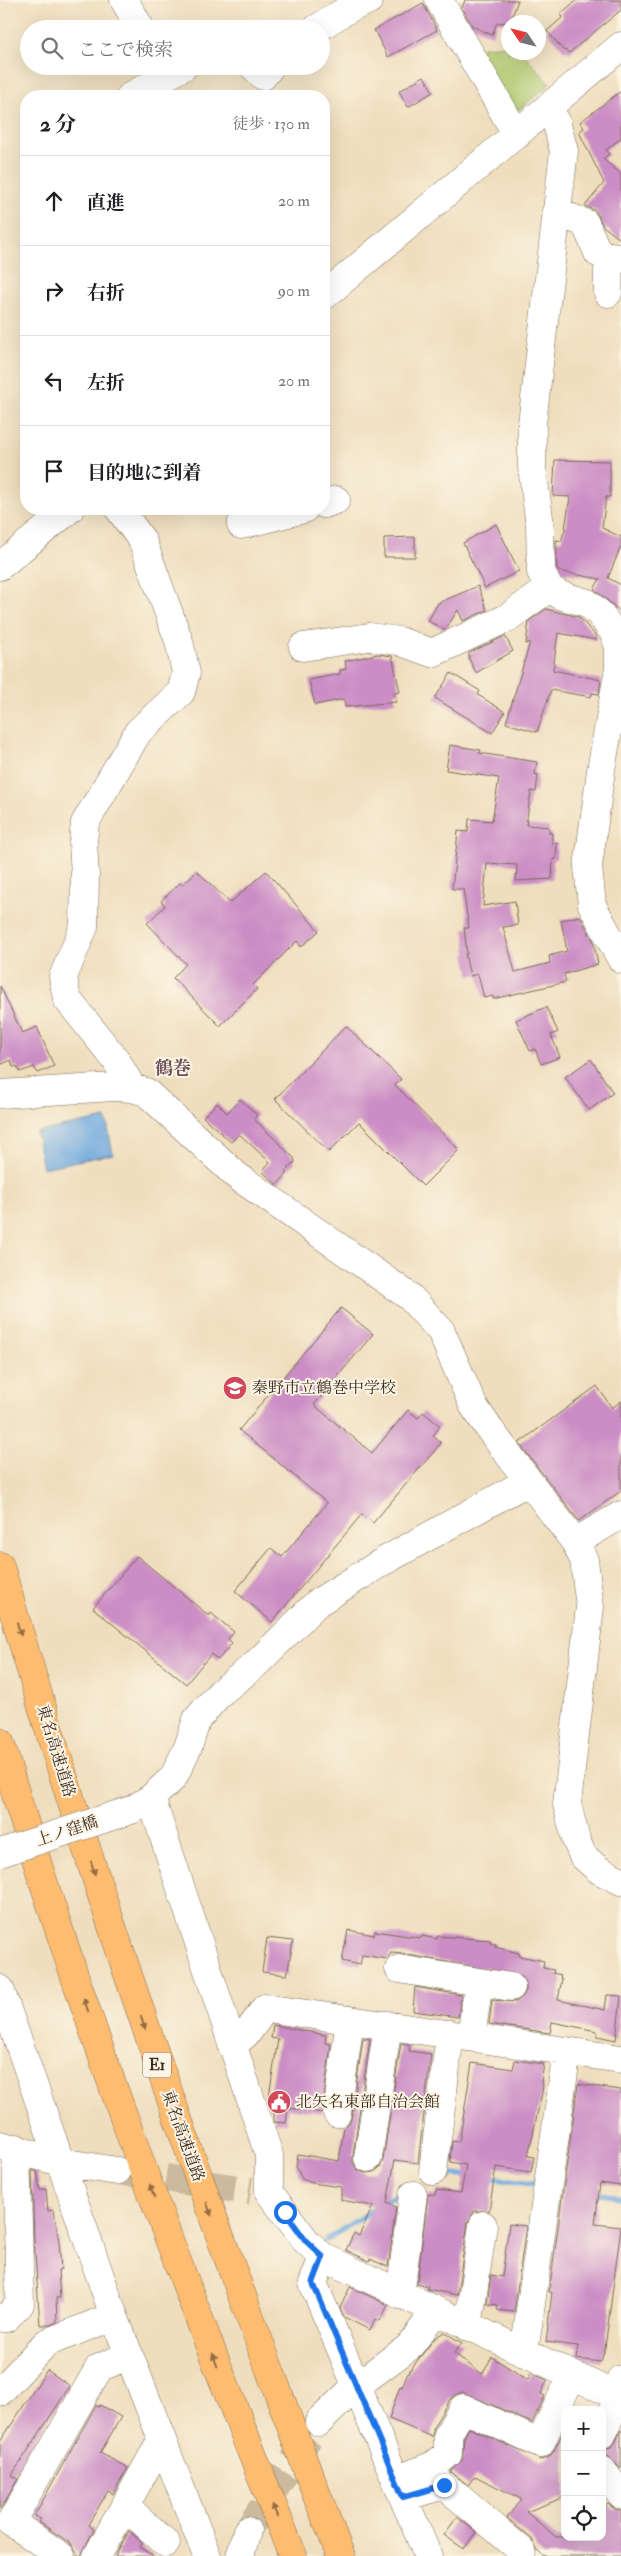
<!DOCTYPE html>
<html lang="ja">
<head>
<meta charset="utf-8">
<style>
	:root { --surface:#fff; --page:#f6f6f6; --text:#202124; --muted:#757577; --line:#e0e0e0 }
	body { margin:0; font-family:"IM FELL Double Pica","Noto Serif JP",serif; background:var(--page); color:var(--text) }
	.controls { position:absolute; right:15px; bottom:15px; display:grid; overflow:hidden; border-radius:10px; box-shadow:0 5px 20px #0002 }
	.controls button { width:45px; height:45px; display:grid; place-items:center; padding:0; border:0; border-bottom:1px solid var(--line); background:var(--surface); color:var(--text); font:25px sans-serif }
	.compass { position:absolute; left:501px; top:15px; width:45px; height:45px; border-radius:50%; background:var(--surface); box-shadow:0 5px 20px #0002; rotate:305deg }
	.stop { position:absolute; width:15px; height:15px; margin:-11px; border:4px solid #1a73e8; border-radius:50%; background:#fff }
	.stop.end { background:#1a73e8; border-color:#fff; box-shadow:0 1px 5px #0008 }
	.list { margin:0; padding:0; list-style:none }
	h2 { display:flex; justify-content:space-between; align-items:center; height:65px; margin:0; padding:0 20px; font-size:21px }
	h2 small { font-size:16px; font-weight:400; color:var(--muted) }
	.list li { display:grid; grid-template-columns:32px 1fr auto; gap:15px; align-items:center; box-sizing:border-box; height:90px; padding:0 20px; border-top:1px solid var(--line) }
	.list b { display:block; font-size:19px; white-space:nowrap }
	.list em { font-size:16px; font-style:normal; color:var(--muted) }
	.icon { flex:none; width:28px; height:28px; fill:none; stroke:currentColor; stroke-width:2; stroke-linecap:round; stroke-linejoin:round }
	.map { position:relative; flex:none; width:621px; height:2556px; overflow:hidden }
	.search { position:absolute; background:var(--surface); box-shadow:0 5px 20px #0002; left:20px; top:20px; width:310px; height:55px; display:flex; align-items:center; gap:12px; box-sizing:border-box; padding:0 18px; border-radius:28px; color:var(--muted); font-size:19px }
	.panel { position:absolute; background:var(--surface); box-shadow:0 5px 20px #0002; left:20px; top:90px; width:310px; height:425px; border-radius:20px }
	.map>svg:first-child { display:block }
	.green { fill:#aec86e; stroke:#747946 }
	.water { fill:#6ca7dd; stroke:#54687e }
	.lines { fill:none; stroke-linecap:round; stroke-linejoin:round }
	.stream { stroke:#6ca7dd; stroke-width:5.5 }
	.building { fill:#cb8dc5 }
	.minor-tunnel { stroke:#cbba9d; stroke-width:28; stroke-dasharray:28 14; stroke-linecap:butt }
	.minor-casing { stroke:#7a6956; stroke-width:29 }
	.highway-casing { stroke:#7a6956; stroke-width:29 }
	.minor { stroke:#fff; stroke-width:28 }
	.highway { stroke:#febc70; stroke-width:28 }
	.minor-bridge-casing { stroke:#7a6956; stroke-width:29; stroke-linecap:butt }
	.minor-bridge { stroke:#fff; stroke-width:28 }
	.oneway { fill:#936c43 }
	.route { stroke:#1a73e8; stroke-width:6 }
	.labels { text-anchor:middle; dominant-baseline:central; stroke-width:4; stroke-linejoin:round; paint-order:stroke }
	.shield { fill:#fcf5e5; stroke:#75675a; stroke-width:1 }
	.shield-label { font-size:15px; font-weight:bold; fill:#3b2a1e }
	.poi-label { font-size:16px; fill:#3b2a1e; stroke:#fcf5e5; text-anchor:start }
	.street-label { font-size:16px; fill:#3b2a1e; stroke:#fcf5e5 }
	.neighbourhood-label { font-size:18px; font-weight:bold; fill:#6d4d58; stroke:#fcf5e5 }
</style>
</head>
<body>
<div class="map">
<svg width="621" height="2556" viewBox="0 0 621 2556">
	<rect width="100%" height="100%" fill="#fcf5e5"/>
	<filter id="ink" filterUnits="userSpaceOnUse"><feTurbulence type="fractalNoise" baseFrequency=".02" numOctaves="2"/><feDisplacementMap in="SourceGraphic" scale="10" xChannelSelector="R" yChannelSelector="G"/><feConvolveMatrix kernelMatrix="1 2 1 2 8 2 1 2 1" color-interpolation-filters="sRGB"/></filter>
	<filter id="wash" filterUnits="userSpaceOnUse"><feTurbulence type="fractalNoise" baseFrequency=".0096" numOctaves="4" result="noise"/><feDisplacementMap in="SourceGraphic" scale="20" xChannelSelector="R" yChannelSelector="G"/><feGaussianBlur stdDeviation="1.12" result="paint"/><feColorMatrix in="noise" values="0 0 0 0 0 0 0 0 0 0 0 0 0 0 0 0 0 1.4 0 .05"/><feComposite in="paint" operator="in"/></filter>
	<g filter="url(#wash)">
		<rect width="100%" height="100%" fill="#efdebd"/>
		<path class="green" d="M508,45v7l15,1 27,31 -33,27 -41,-56 7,-8z"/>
		<path class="water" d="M106,1118l7,36 -70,14 -7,-36z"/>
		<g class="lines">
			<path class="stream" d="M440,2177l15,-3 15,2
				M487,2178l53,7
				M591,2193l30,4
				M326,2240l78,-50"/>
		</g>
		<g id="blocks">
			<path class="building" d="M465,0h53l-8,22 -13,1 -5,12 -20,-9 -10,-18z
				M577,0h44v10l-52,43 -3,-3 -2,1 -17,-20 16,-14 -3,-3z
				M423,3l14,27 -49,27 -14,-27z
				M424,76l9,16 -25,15 -9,-16z
				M621,91v47l-15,12 3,4 -6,5 18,15v66l-18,-14 -7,-15 -11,-5 19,-23 -25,-51 5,-4 -4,-6z
				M555,460l55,1v36h-4l-4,31 19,9v9l-13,32 13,7v27l-27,-23 6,-10 -42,-8 -1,-3 -1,-28 5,1 4,-12 5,-32 -17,-1z
				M496,524l23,47 -34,17 -22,-45z
				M415,537v20h-31v-19z
				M478,586l9,24 -24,11 -5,-11 -13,20 -17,-9 10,-18z
				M546,609l33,8 17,19v4l-38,-7 -5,37 48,10 -2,14 -7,-1 -1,4 -40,-7 -14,42 -31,-9 24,-81 -4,2 3,-23z
				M505,636l8,15 -37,22 -7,-14v-6z
				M378,654l14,2 8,36 -6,1 2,9 -51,5 -1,-8 -29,6 -6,-25 31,-6v-4l6,-1 -1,-8z
				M451,673l29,18 -2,4 27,17 -13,21 -57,-35z
				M450,745l31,5 -2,3 58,9 -2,12 3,1 -2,17 -5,-1 -5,34 23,2v6h3v10h5l-1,16h-3l-1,20 -36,2 1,-16 -30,-2 -4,43 32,-5 3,24 -15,2 12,45 35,-9 -1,-7 18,-5 -6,-31 19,-4 13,24 5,24 -34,10 2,8 -73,17v-3l-9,2 -6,-24 -8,2 -5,-22h2l-3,-26h5l-6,-39h-11l6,-58 10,1 1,-13 23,2 7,-43 -53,-8z
				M197,871l33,32 36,-32 53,60 -18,16 -4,-6 -44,44 4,4 -37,37 -47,-48 13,-14 -39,-41 18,-17 -4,-5 19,-18 2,2z
				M0,986l22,47 15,-6 17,39 -16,7 -4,-6 -14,5 -3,-6 -4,1 -2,-7 -11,5z
				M546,1007l12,25 -7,3 9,22 -19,7 -6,-15 -5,2 -14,-31z
				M346,1026l55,53 -6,6 64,65 -36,36 -64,-64 -30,30 -54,-53z
				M591,1059l22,34 -24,17 -24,-33z
				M240,1099l17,16 -3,4 40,39 1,4 -10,10 2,2 -10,11 -15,-14 8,-9 -31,-28 -8,8 -28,-25 14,-14 10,10z
				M341,1308l32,26 -59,71 58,48 36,-43 10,8 5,-6 17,14 -7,10 8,7 -68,80 -11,-9 -90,108 -37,-31 36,-43 11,9 45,-54 -88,-73z
				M597,1386l15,22 9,-7v90l-42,30 -60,-78z
				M137,1556l72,60 2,-3 23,19 -6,7 4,4 -14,17 -7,-6 -25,30 -93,-76z
				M348,1930l26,5 1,-4 46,7 1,-2 15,3 1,-3 52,4v3l6,1 -1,3 24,6v3l25,5 -1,7 11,2 -1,3 8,2 -1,3 2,1 -4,21 47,10 2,-15 14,1 -5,44 -19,-4v-5l-45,-9 -2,11 -61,-9 3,-24 24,2 7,-6 3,-6v-8l-6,-7 -118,-21 -11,-1 -4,6 -25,-4 -2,10 -18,-4z
				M267,1938l26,3 -6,34 -25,-3z
				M415,1987l46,8 -3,22 -45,-6z
				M273,2025l53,10 -1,8 6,1 -9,69 -34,-5 -2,15 -12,-1v-14l-4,-1 -2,-4 10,-64 -7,-1z
				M363,2038l7,1 -17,117v7l5,7 7,3 9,-1 6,-5 3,-7 18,-117 9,2 -1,6 22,3 -13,109 -23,-3 -8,43 9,4 -8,60 -18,-8 -1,2 -23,-11 8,-17 5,3 14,-30 -32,-6v-13l-29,-4 -10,-4 -6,-12 2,-13 41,7 5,-34 6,-5 2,-7z
				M515,2060l29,4 -3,19 2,1 -1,9 -14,63 6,1 -3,15 -35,-5 -7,44h-15l-6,11 -11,73 -30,-6 1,-3 -11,-3 11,-89 7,1 1,-5 25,3 5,-28 -16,-3 2,-21 6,1 2,-5 12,-74 41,6z
				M578,2084l43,6v96l-21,-3 -5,41 26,3 -16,121 -4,14 -25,-3 2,-13 -32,-4 6,-50h-3z
				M32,2170l5,2 3,18 6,-1 2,22 6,-1 5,32 2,27 -3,1 2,28h-4l1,24 -7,3h-10l-6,-85z
				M509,2224l17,2 -12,86 -17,-2 1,-5 -11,-1 4,-29 11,2z
				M350,2287l38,18 -8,16 -5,-2 -5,11 -26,-13 -4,-9z
				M444,2332l18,11 -8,10 28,21 10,-17 36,23 3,-7 16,7 -6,14 4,2 -13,27 -69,-31 -8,3 -6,5 -15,26 -2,11 -43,-18 11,-33 2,1 5,-13 28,-36z
				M47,2370l23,16 -58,89 6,4 -18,31v-68z
				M96,2405l3,2 1,-2 21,12 -21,36 28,15 -15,26 -5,-3 -20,34 6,4 -13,27h-2l-9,-13 -31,-21 2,-3 -7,-3z
				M469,2428l72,32 8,-3 5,-6 11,-23v69l-39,15 30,25h46v-29l6,-4 7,5 6,1v46h-77l-7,-6 -5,-11 -25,-21 14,-19 -46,-23 -7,9 -17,-13 11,-12 2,-22z
				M621,2430v39l-13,-13 -6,-1 1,-5 8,-2 5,-7z
				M457,2517l19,15 -12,17 -20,-14z
				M129,2531l14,12 -3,4 14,9h-39z"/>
		</g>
	</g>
	<g filter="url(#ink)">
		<use href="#blocks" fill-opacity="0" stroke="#7a6956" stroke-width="1"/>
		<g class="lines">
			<path class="minor-tunnel" d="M124,2172l127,19
				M247,2531l72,-109"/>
			<g class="minor-casing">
				<path id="minor" d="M124,0l17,29
					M439,0l78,135
					M316,29l34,-21 19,-8
					M253,66l10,10 8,-10
					M131,96l53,-30
					M547,109l9,12 8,30 -32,273v43l8,58 1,47 8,16 11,7 27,8 13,11 14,19 5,14v21l-18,102 -13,97 4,38 29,54
					M556,212l29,11 13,30 23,6
					M608,293v-23l4,-14
					M324,296l297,-250
					M324,504l12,-4
					M119,509l23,31 37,101 7,32 -5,19 -43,40 -53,91 -2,19 2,34 -1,51 -21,50 4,22 49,61 16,28
					M241,525l63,-16
					M0,566l70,-57
					M303,647l66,-10 30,4 33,12 75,-35 42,-30
					M0,1094l114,-7 18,1 14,4 91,84 173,121 31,34 32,74 17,25 85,112 9,18 6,47 -23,197 9,36 7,16 16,14 22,11
					M575,1542l46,-27
					M151,1798l118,357v37l37,49 17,16 298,141
					M135,1808l16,-10 22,-20 15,-31 9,-28 24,-27 34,-27 62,-62 67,-42 143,-79
					M399,1969l80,13 -8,55
					M479,1982l32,5
					M0,1989l114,327 93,240
					M232,2046l16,-14 17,-24 356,51
					M337,2113l13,-93
					M0,2145l60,17 57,9
					M368,2158l20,-133
					M433,2171l17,-137
					M323,2257l-10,26 115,273
					M400,2295l13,-100
					M0,2318h6l14,-14 -4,-156
					M468,2327l15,-102
					M524,2353l43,-302
					M0,2392l46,-49 68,-27
					M319,2422l37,-36 53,-39 26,-35
					M602,2435l16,-38 3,-18
					M602,2470l19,25
					M396,2480l38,-15 14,-11v-20l15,-26 77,36 32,-69
					M403,2497l41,-12 78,66
					M124,2508l11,7 31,28
					M61,2556l-50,-34 88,-154 30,-13
					M97,2556l64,-115
					M240,2556l7,-25"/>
			</g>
			<g class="highway-casing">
				<path id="highway" d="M0,1566c74,256 159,509 253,759 29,77 57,155 88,231
					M0,1742c82,276 185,547 293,814"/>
			</g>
			<use href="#minor" class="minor"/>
			<use href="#highway" class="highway"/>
			<g class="minor-bridge-casing">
				<path id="minor-bridge" d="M0,1853l134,-44"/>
			</g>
			<use href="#minor-bridge" class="minor-bridge"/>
		</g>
		<defs><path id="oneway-solid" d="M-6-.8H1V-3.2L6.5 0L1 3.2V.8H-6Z" transform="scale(1.25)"/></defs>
		<g class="oneway">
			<use href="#oneway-solid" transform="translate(19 1629) rotate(73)"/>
			<use href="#oneway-solid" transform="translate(93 1868) rotate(73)"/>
			<use href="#oneway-solid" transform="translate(86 2005) rotate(-109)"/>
			<use href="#oneway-solid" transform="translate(143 2023) rotate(72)"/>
			<use href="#oneway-solid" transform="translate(152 2191) rotate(-110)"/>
			<use href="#oneway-solid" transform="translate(209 2209) rotate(70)"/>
			<use href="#oneway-solid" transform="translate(215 2360) rotate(-110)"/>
			<use href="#oneway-solid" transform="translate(275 2511) rotate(-112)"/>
		</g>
	</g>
	<g class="lines" filter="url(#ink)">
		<path class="route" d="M285,2212l21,29 17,16 -10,26 90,214 41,-12"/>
	</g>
	<defs>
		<g id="school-disc" transform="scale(1.25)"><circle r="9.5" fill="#d1495b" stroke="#fcf5e5"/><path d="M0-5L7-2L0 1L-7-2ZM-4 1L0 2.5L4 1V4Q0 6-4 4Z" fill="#fff"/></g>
		<g id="civic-disc" transform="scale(1.25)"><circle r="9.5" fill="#d1495b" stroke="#fcf5e5"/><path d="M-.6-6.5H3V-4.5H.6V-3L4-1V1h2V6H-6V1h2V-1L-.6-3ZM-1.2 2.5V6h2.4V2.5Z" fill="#fff"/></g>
	</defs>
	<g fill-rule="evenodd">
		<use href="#school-disc" x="235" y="1388"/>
		<use href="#civic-disc" x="279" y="2102"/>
	</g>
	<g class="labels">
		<rect class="shield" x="143" y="2052.5" width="28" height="25" rx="4"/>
		<g class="shield-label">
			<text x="157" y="2065">E1</text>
		</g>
		<g class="poi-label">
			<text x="252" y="1388">秦野市立鶴巻中学校</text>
			<text x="296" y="2102">北矢名東部自治会館</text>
		</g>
		<g class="street-label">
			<text transform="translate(56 1751) rotate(73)">東名高速道路</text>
			<text transform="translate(67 1831) rotate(-18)">上ノ窪橋</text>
			<text transform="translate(183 2136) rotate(70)">東名高速道路</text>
		</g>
		<g class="neighbourhood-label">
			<text x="173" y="1068">鶴巻</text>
		</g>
	</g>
</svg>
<div class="controls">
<button>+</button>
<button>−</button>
<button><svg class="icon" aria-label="locate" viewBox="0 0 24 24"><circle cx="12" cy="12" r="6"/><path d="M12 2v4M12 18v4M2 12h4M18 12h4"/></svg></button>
</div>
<svg class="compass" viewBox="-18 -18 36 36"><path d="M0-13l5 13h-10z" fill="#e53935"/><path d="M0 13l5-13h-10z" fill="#757577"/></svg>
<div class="stop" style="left:285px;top:2212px"></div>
<div class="stop end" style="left:444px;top:2485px"></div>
<div class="search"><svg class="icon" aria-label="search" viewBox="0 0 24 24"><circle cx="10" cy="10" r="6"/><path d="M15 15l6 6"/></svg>ここで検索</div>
<section class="panel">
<h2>2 分<small>徒歩 · 130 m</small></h2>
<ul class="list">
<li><svg class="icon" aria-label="ahead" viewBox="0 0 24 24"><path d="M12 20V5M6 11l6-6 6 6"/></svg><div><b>直進</b></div><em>20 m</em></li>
<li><svg class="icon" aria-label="right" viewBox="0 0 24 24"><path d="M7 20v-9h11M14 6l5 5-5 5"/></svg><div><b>右折</b></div><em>90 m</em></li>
<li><svg class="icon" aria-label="left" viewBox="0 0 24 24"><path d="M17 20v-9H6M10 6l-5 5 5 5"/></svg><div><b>左折</b></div><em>20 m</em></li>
<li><svg class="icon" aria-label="arrive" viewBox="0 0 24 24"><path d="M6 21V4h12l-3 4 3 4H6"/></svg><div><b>目的地に到着</b></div></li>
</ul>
</section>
</div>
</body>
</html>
